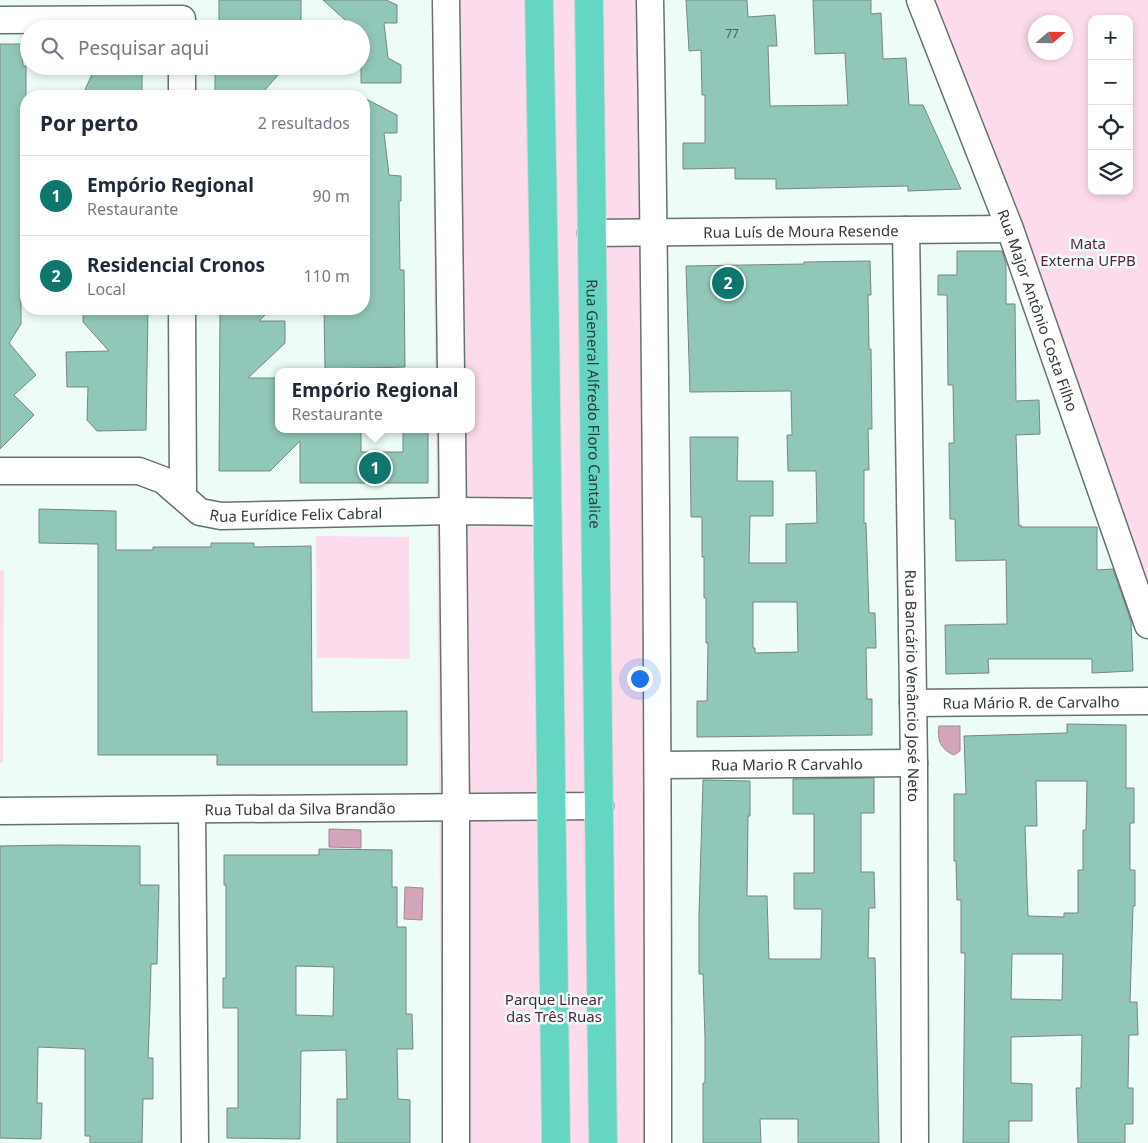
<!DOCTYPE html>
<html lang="pt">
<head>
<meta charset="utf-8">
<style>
	:root { --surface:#fff; --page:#f2f2f3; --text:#1f2937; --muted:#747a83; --line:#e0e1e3; --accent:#0f766e }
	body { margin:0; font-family:"Noto Sans",sans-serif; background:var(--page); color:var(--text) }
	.controls { position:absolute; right:15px; top:15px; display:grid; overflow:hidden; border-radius:10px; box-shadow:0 2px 8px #0003 }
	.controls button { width:45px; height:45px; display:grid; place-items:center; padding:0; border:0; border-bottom:1px solid var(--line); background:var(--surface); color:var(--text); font:25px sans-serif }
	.compass { position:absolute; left:1028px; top:15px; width:45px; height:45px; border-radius:50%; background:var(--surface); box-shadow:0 2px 8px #0003; rotate:70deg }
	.you { position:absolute; left:639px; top:678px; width:18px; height:18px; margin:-12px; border:4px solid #fff; border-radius:50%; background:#1a73e8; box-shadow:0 0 0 8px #1a73e833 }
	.badge { display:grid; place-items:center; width:32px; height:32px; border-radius:50%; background:var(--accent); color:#fff; font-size:16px; font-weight:700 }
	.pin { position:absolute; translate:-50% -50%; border:2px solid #fff; box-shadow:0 1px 5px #0006 }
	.popup { position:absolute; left:275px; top:368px; width:200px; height:65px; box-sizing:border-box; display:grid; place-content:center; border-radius:10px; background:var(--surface); filter:drop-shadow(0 1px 4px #0005); font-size:16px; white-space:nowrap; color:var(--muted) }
	.popup b { font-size:19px; color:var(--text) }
	.popup::after { content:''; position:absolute; left:50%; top:100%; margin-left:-10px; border:10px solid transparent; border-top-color:var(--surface) }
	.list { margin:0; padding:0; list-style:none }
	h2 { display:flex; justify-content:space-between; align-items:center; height:65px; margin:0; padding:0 20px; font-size:21px }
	h2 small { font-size:16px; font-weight:400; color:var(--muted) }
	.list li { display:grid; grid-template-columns:32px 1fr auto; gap:15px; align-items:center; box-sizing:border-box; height:80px; padding:0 20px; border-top:1px solid var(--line) }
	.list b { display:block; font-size:19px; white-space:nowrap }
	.list p { margin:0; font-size:16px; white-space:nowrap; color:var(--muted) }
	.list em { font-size:16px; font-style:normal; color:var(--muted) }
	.icon { flex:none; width:28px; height:28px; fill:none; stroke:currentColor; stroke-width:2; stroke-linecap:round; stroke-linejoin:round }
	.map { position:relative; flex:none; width:1148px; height:1143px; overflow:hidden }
	.search { position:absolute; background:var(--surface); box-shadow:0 2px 8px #0003; left:20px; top:20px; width:350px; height:55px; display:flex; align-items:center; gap:12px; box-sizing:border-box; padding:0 18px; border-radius:28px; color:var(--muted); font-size:19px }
	.panel { position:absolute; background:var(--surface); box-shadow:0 2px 8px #0003; left:20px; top:90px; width:350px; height:225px; border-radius:20px }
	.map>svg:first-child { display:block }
	.green { fill:#fcdcec; fill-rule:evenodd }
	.water { fill:#d2a5bb; stroke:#a28593 }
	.building { fill:#91c7b8; stroke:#788581; fill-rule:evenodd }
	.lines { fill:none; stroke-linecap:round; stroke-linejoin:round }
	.minor-casing { stroke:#65726e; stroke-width:29 }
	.major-casing { stroke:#d6d7d7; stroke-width:30 }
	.minor { stroke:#fff; stroke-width:26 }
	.major { stroke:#66d6c4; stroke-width:28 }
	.labels { text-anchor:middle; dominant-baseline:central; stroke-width:5; stroke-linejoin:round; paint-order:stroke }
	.number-label { font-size:12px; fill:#4a5c57 }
	.street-label { font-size:15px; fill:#333937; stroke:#edfcf7 }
	.park-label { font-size:15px; fill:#551f3f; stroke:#edfcf7 }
</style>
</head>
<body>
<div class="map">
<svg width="1148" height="1143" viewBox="0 0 1148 1143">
	<rect width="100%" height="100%" fill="#edfcf7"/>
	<path class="green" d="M432,0h220l16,1143h-226l-6,-714h35v-57h-36z
		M930,0h218v608zM1092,19h37v172h-37zM1036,22h30v30h-30z
		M316,536l93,1 1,122 -93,-1z
		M0,570h4l-1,193h-3z"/>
	<path class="water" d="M939,726h21v25l-6,4c-14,-6 -17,-15 -15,-29z
		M329,829l32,1v18l-32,-1z
		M405,887l18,1 -1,32 -18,-1z"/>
	<path class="building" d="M219,0h82v29h-82z
		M323,0h63l11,5v18h-13l4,35 13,7v18h-40v-54h-6z
		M686,0h61l1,17 27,-2 2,31h-9l2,60 78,-1 -3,-52 -30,1 -2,-54h58v14l10,-1 2,46 23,-1 3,47h14l38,84 -53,2v-5l-132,3v-10h-41v-11l-52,1v-26h22v-48h-3l-1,-45 -12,1z
		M0,44h22l1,22h3v214l-5,7v37l-12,19 27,32 -22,20 20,20 -34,34z
		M96,66h46v30h-60z
		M215,66h71l-22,25h-49z
		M364,98l33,17v18h-13l5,42 12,1v25h-2l1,69h4l1,97 -80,2 -1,-60h40z
		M957,251h45l4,13v40h9l1,97 23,-1 1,34 -24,1 3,91 2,-1v2h76v43l16,-1 18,52 2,50 -41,2v-14h-104l1,14 -43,1 -1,-49 62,-1 -1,-64 -50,1 -1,-42h-5l-1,-76h5l-1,-58h-5l-1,-90h-9v-20h19z
		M870,261l1,34h-3l1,54h2l1,80h-4l1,41h-5v53h2l3,90h6l1,35h-10l1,51h5v36l-175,2v-36h10l1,-58h-2v-45h-2v-41h-2v-40h-11l-1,-80h48l-1,44h36v35h-23l-1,47h37v-39l31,-1 -1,-52h-28l-1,-36h5l-1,-44 -101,1 -4,-126 118,-2v-2zM753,602h44l1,50 -43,1v-5h-2z
		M83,309h65l-2,121 -49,1 -10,-11 1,-33h-21l-1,-35 43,-1 -26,-29z
		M220,309h51l-12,12h26v22l-37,35h31v53l43,1v-3h39v23h42v-23h25v54h-128v-42l-30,30h-51z
		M39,509l77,2v39h37v-3h58v-4h43v4l57,-1 1,166 95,-1v54h-190v-10h-119v-211l-59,-1z
		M1067,724l59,1v63h8v35h-4v47h5v36h-2l-3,96h7l1,33h-9l-1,53h5v36h-8v19h-47l-2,-55h5l1,-53 -71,2v46l21,1v37h-23v22h-46l2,-190h-4v-53h-4l-1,-39h-2v-67h12l-2,-58 103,-3zM1036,781h51l-1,49h-3v40h-5v43h-14v4l-36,-1 -3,-90h12zM1012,954h51l-1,46 -51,-1z
		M874,778v35h-13v59h13l1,36h-6l-1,50h7l4,185h-81v-24h-38l1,24h-58v-60h2v-45l-2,-64h-4v-60l4,-134 47,1v35h-2l-1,80h20l2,63h52l1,-50h-28v-36h20v-59h-21v-35z
		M57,845l83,1v39h19l-2,79h-6l-1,43 -2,51h5v41h-10l-1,44h-52v-7h-5v-87l-47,-2 -1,56h5l-1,36 -41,-1v-292z
		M319,849l73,1v37h5v40h9v87h6l1,35h-16l1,50 12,1v43h-73v-44h10l-1,-49 -45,1 -1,88 -73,-1v-30h11v-100h-15v-30h3v-93h-2v-30h95zM296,966l38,1 -1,49 -37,-1z"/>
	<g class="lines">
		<g class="minor-casing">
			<g id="minor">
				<path d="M446,0l5,372"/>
				<path d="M650,0c7,381 8,762 8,1143"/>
				<path id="s1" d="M920,0l90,229 138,396"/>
				<path d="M0,20l182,-1"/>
				<path d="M182,66v30"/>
				<path id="s2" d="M906,230l8,533 1,380"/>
				<path id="s3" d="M591,233l419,-4"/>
				<path d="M182,309l1,186"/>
				<path d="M452,429l4,379v335"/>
				<path id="s4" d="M0,471h139l24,9 37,32 21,4 232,-5 94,1"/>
				<path id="s5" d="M913,703l235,-2"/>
				<path id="s6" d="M658,765l256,-2"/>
				<path d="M192,810l3,333"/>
				<path id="s7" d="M0,811l600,-5"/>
			</g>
		</g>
		<g class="major-casing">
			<g id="major">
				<path d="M539,0l6,328 11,815"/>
				<path id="s8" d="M589,0l14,1143"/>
			</g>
		</g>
		<use href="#minor" class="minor"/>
		<use href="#major" class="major"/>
	</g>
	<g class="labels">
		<g class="number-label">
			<text x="732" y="33">77</text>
		</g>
		<g class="street-label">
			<text stroke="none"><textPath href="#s3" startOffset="210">Rua Luís de Moura Resende</textPath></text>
			<text stroke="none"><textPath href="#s1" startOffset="332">Rua Major Antônio Costa Filho</textPath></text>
			<text stroke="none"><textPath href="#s8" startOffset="404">Rua General Alfredo Floro Cantalice</textPath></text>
			<text stroke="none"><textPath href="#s4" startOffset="310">Rua Eurídice Felix Cabral</textPath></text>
			<text stroke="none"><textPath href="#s2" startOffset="456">Rua Bancário Venâncio José Neto</textPath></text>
			<text stroke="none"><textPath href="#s5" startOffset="118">Rua Mário R. de Carvalho</textPath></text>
			<text stroke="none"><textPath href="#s6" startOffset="129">Rua Mario R Carvahlo</textPath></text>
			<text stroke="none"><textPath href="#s7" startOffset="300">Rua Tubal da Silva Brandão</textPath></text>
		</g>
		<g class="park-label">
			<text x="1088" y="243">Mata<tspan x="1088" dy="17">Externa UFPB</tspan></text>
			<text x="554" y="999">Parque Linear<tspan x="554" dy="17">das Três Ruas</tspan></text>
		</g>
	</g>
</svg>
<div class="controls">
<button>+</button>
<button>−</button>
<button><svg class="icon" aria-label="locate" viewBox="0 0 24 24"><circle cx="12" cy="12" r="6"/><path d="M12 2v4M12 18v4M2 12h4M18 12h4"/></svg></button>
<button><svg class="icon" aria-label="layers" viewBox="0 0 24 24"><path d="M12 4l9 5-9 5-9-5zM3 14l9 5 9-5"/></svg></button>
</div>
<svg class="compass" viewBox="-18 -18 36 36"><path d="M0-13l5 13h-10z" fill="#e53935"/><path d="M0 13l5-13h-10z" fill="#747a83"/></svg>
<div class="you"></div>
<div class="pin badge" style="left:375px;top:468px">1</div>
<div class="popup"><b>Empório Regional</b>Restaurante</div>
<div class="pin badge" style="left:728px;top:283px">2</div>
<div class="search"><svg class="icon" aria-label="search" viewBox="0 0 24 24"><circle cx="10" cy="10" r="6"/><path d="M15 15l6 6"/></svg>Pesquisar aqui</div>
<section class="panel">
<h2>Por perto<small>2 resultados</small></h2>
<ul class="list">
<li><span class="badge">1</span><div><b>Empório Regional</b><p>Restaurante</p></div><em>90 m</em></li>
<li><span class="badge">2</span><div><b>Residencial Cronos</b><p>Local</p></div><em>110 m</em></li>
</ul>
</section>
</div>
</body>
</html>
